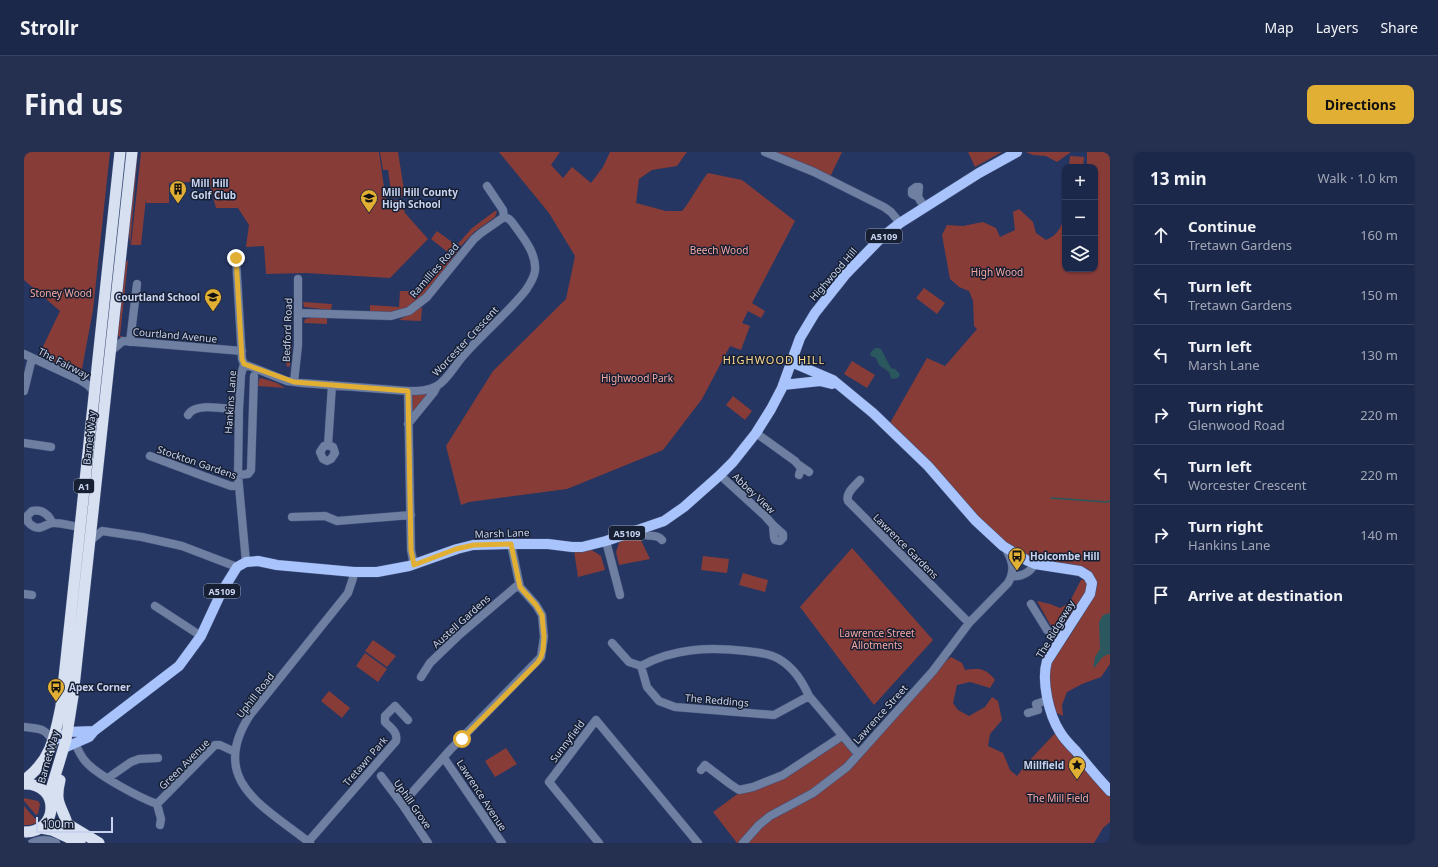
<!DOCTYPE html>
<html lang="en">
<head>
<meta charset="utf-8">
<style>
	:root { --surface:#1c284a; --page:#253051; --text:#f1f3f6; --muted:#a0a6b5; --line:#3a4462; --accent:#e1af34 }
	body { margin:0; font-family:"Noto Sans",sans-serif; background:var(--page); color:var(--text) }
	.controls { position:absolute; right:12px; top:12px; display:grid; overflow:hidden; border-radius:8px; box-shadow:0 1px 3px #0004 }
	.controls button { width:36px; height:36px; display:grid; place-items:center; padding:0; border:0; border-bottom:1px solid var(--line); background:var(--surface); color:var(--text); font:20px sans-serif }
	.scale { position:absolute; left:12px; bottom:10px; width:77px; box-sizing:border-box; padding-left:4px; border:2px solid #c8d4ef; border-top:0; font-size:11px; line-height:14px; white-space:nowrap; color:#c8d4ef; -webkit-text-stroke:3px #171f33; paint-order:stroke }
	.stop { position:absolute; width:12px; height:12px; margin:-9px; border:3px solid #e1af34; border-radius:50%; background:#fff }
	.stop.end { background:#e1af34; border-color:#fff; box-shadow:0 1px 4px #0008 }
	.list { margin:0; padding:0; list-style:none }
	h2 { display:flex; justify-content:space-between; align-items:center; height:52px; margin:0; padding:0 16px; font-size:17px }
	h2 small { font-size:13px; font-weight:400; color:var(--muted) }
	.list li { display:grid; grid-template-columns:26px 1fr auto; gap:12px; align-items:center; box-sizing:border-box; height:60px; padding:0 16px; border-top:1px solid var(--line) }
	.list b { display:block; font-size:15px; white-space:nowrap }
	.list p { margin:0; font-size:13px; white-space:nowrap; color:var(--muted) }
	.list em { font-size:13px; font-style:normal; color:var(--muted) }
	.icon { flex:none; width:22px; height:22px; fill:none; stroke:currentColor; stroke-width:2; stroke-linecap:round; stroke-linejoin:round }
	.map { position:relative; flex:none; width:1086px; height:691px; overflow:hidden; border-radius:8px }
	header { display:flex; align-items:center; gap:24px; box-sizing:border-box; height:56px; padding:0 20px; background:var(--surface); border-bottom:1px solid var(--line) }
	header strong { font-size:19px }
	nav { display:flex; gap:22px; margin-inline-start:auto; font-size:14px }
	.intro { display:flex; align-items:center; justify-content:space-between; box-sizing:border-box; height:96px; padding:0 24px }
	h1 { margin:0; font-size:28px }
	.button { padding:10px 18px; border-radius:8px; background:var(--accent); color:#111; font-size:14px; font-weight:700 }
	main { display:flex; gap:24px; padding:0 24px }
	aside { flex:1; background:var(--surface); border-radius:8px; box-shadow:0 1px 3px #0004 }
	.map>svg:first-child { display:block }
	.green { fill:#873c38 }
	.water { fill:#2a585e }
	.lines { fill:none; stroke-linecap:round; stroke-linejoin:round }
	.stream { stroke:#2a585e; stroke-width:1.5 }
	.minor-casing { stroke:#42527b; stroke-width:9 }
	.major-casing { stroke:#42527b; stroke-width:11 }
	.highway-casing { stroke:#42527b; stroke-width:12 }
	.minor { stroke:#6e7fa2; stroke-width:8 }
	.major { stroke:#a9c4fd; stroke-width:10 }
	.highway { stroke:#d7e0f1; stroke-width:11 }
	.route { stroke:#e1af34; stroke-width:5 }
	.labels { text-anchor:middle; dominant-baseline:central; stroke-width:3; stroke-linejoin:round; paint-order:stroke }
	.shield { fill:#171f33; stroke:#939eb7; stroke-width:1 }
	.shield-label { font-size:9px; font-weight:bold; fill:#c8d4ef }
	.poi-label { font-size:10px; font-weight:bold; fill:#c8d4ef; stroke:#171f33; text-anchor:start }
	.park-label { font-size:10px; fill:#f6a8a0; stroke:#171f33 }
	.street-label { font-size:10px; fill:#c8d4ef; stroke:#171f33 }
	.neighbourhood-label { font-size:11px; letter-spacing:1px; fill:#fbd98f; stroke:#171f33 }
</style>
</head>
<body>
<header>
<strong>Strollr</strong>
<nav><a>Map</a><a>Layers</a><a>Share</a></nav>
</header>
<div class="intro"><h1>Find us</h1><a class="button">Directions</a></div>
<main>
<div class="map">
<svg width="1086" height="691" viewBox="0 0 1086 691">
	<rect width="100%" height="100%" fill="#253662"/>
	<path class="green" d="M0,0h86l-17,158 -12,64 -42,-19 21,-44 -36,-31z
		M112,0h2l-8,94 -1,-15z
		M117,0h238l7,49 15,-1 4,13 23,26 -38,39 -84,-5 -40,1 -2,-28 -18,1 3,-22 -11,-17h-22l-7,-27 -40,2v20h-23v-5l-5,47h-10z
		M356,0h18l7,44 -13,2 -4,-28h-5z
		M475,0h61l-9,13 12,13 9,-11 19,16 12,-16 7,-15h77l-10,14 -25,4 -13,9 -3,24 30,8h16c10,-12 16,-26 26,-38l34,7 53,41 -43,82 13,8 -4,7 -13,-7 -6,12 8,3 -9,24 -11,-4 -28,53 -39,51 -96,39 -98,13 -8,3 -15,-59 47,-75 73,-72 9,-43 -26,-43z
		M741,0h77l-14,29z
		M944,0h34l-27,15z
		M1002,0h45l-14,10 -11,-6 -13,-1z
		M1063,0h23v512l-9,13 -19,7 -15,8 -5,13 1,11 -8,-4 -6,-22 1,-30 18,-21 19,-31 8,-18 2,-8c-2,-3 -4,-7 -6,-10 -9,-11 -40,-8 -53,-12 -4,-1 -10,-3 -14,-6 -26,-14 -45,-37 -65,-59 -22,-25 -44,-50 -69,-72l37,-65 18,8 32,-37 -3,-3 -1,-25 -4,-10 -10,-4 -9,-8 -8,-44 5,-10 16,1 20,-4 13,6 4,9 15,-7 -2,-18 6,-3 14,13 3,11 10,7c13,-5 17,-16 19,-29v54l-2,2 3,5 2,-3h27v-102h-8z
		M1046,4l14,1 -1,10h-14z
		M471,59h2l-2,6 -21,15 -13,14 -3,-2 14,-16z
		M413,79l23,17 -6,9 -23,-18z
		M423,103l6,3 -37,46 -17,6v3l-29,-1v-7l29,2 1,-16h19v-5l6,-1z
		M104,108l-8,76h2v3l-5,-5 7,-70z
		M900,136l21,15 -8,11 -21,-16z
		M279,150l29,2 -1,6 -27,-3z
		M398,155l-1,14 -22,-1z
		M287,166h16v6l-23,-1 1,-4z
		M261,193h7l-2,21 -3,1 -2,-10z
		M828,209l23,14 -8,13 -23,-14z
		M237,226l16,5 8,5 -27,-2 1,-7z
		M405,241l-17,21v-19z
		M709,244l19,15 -7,9 -19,-15z
		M614,382l12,25 -31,6 -3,-13 4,-12z
		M828,396l81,92 -59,65 -74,-98z
		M566,397l11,7 4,14 -27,7 -4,-26z
		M679,404l26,3 -2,14 -26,-3z
		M719,421l25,7 -3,12 -26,-7z
		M1062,427l2,9 -13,21 -19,26 -19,-34 13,3 10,4 9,-5 12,-23z
		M349,488l23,16 -9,11 -22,-16z
		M341,501l22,16 -9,13 -22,-16z
		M927,505l11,6 3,7c14,-2 21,-2 30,10l-5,8 -20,-6 -13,3 -4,18 5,7 11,6 16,-9 7,-10 6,4 4,19 -12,14 -2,12 15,7 7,17 7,6 10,-13 32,-34 51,60v33l-7,6 -9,15h-357l-24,-31 23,-17 105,-55 14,16 78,-85z
		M305,539l21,17 -8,10 -21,-17z
		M482,596l11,16 -22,13 -10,-16z
		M0,646l14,3 2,3 -2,10 -2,1 -12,-14z
		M0,654l14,16 -8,3h-6z"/>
	<path class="water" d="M851,196h3l3,1 10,19 4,1 5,5 -2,4 -6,1 -1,-1 -2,-6 -10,-7 -3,-7 -5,-2 -1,-3z
		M1086,461v41c-11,2 -10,10 -17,14l2,-11 5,-8 -1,-27 4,-7z"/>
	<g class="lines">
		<path class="stream" d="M1027,346l56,4 3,-1"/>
		<g class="minor-casing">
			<path id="minor" d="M741,0l49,20 70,35 7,5 9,11
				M463,34l16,24 1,7
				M894,45l-6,-3v-4l4,-3h3l-1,10 7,11
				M212,107l6,100 2,5 -3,11 -2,35 -1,65 8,87
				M275,161l92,3 18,-5 18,-14 47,-58 7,-6 23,-16
				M106,190l7,-58
				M86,200l13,-11 119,10
				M0,202l56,26 8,5 6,7
				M220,212l43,17 15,2 106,8c10,0 20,0 29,-5 11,-7 18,-21 26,-30 20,-23 44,-42 63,-66 4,-6 8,-12 9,-19 2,-18 -13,-35 -23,-49l-3,-3 -5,-2
				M270,230l4,-37v-66
				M0,239l8,-33
				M384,239l3,159 3,15
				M164,263c7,-13 38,-6 51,-5
				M384,272l26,-32 3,-6
				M732,281l39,28 6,7 -2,7
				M0,291l27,4
				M304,293l-4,1 -4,6 3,7 4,2 4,-2 4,-6 -2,-6 -5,-2 4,-60
				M126,304l56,21 25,9h8
				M775,313l10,7
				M214,323l10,-1 3,-4 3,-94
				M696,323l45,41 8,9 1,12 1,3 5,1 3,-3v-4l-10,-9
				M836,328c-5,6 -15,13 -12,21l121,122
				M268,365l33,-1 12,5 74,-6
				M28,370c-4,-8 -10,-13 -20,-11l-5,5 1,6c12,13 17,0 26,1 9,0 17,3 26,4
				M617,377l4,6c6,2 12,-1 17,5
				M66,389l12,-10 40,6 40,9 55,21
				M582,389l14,54
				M988,424c10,1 18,-4 23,-12
				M0,442l8,1
				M1007,452l16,26 14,9
				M131,454l46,30
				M588,491l17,19 12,4 6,21 12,14 16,6 99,8 35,-19 49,58
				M617,514c33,-18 68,-19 105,-15 10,1 23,2 33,8 15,9 23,22 30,37
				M397,525l9,-14 28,-27 61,-52
				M1004,561l10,-3 -2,-6 12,-4
				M0,575c15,2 20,0 29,14
				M51,591c3,7 6,14 11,19 11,13 54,36 71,42l58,-59h5l15,7
				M420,606l58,85
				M677,618l4,-5 25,19 9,6 14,-3 30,-12 59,-39
				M357,624l21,28 26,39
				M84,626l23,-16 8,-3 19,-1
				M133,652l4,15 -1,6
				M378,652l48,-54 91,-93 3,-20 -2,-22 -6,-10 -16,-18 -9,-43
				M284,690l88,-101c2,-9 -5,-13 -11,-19v-6l10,-10 13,14
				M8,691c10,-4 14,-4 24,0
				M286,691c-45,-36 -103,-62 -60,-128l98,-122 5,-15 1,-6
				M575,691l-50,-61 47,-62 102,123
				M719,691l16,-18 11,-9 43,-23 34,-26 86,-96 36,-48 39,-40c8,-14 4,-24 -4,-37"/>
		</g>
		<g class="major-casing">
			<path id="major" d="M767,210l42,18 40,33 55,53 47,54 28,26 25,15 7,3 45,7 8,5 4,7 -2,11 -43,67c-6,20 2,54 13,71 4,7 10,13 16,19 11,14 22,27 34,40
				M759,233l37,-4 12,3
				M29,589l15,-9 26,-1
				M40,596l25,-11 5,-6 85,-65 22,-30 20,-43 16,-26 9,-5 12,-1 19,4 77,7h23l32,-6 48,-17 16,-4 38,-1h37l24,3h10l24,-6 58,-20 20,-14 36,-32 13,-13 23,-29 15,-24 11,-21 18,-50 15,-25 31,-39 35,-36 19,-15 79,-50 38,-21"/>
		</g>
		<g class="highway-casing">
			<path id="highway" d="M0,628c27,-19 31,-44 37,-74l59,-554
				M36,628c-6,25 2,25 8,46
				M0,632c37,-1 35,49 0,48
				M25,644l17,-56 7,-44 59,-544
				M40,670l35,21
				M17,676l11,2 28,13"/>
		</g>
		<use href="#minor" class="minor"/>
		<use href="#major" class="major"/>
		<use href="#highway" class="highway"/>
	</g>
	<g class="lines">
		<path class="route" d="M212,106l6,101 2,5 50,18 114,9 3,159 3,15 42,-16 18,-4 37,-1 9,43 16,18 6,10 2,22 -1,13 -2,7 -3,5 -76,77"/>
	</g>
	<defs>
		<g id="building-pin" transform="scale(0.9)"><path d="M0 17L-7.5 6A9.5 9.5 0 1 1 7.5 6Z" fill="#e1af34" stroke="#171f33"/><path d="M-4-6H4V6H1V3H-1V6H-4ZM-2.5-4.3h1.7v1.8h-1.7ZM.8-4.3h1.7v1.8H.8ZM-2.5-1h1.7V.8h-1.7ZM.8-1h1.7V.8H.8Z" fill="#111"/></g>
		<g id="school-pin" transform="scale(0.9)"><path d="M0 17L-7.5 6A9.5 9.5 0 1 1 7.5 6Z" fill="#e1af34" stroke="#171f33"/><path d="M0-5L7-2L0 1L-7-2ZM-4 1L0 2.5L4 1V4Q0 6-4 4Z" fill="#111"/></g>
		<g id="bus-pin" transform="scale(0.9)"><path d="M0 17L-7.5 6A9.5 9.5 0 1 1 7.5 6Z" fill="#e1af34" stroke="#171f33"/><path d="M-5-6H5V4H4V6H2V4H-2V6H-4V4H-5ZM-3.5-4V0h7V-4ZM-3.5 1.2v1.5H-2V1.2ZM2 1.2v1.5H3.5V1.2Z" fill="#111"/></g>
		<g id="sight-pin" transform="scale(0.9)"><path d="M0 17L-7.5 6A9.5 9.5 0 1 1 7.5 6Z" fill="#e1af34" stroke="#171f33"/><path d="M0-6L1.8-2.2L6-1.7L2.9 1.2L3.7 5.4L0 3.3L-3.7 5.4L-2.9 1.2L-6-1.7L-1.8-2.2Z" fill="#111"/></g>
	</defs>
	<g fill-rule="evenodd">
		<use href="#building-pin" x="154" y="37"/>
		<use href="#school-pin" x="345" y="46"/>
		<use href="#school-pin" x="189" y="145"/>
		<use href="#bus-pin" x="993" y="404"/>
		<use href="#bus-pin" x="32" y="535"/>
		<use href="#sight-pin" x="1053" y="613"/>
	</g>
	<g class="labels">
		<g class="shield">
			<rect x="842" y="77" width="36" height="14" rx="3"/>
			<rect x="50" y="327" width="20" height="14" rx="3"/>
			<rect x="585" y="374" width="36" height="14" rx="3"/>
			<rect x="180" y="432" width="36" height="14" rx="3"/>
		</g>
		<g class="shield-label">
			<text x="860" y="84">A5109</text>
			<text x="60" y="334">A1</text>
			<text x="603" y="381">A5109</text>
			<text x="198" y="439">A5109</text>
		</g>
		<g class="poi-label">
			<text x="167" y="31">Mill Hill<tspan x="167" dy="12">Golf Club</tspan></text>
			<text x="358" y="40">Mill Hill County<tspan x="358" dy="12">High School</tspan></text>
			<text x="176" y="145" text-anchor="end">Courtland School</text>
			<text x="1006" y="404">Holcombe Hill</text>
			<text x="45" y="535">Apex Corner</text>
			<text x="1040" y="613" text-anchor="end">Millfield</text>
		</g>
		<g class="park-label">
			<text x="695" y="98">Beech Wood</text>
			<text x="973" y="120">High Wood</text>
			<text x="37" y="141">Stoney Wood</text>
			<text x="613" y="226">Highwood Park</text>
			<text x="853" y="481">Lawrence Street<tspan x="853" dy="12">Allotments</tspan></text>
			<text x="1034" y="646">The Mill Field</text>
		</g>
		<g class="street-label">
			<text transform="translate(410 118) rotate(-49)">Ramillies Road</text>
			<text transform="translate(809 122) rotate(-49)">Highwood Hill</text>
			<text transform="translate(263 178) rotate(-88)">Bedford Road</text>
			<text transform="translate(151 183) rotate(5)">Courtland Avenue</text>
			<text transform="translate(441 189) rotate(-47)">Worcester Crescent</text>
			<text transform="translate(40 211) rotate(27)">The Fairway</text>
			<text transform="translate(206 250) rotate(-86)">Hankins Lane</text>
			<text transform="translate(65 286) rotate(-84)">Barnet Way</text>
			<text transform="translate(173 310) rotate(19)">Stockton Gardens</text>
			<text transform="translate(730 341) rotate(43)">Abbey View</text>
			<text transform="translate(478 381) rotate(-2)">Marsh Lane</text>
			<text transform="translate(882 394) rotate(45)">Lawrence Gardens</text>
			<text transform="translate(437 469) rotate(-42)">Austell Gardens</text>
			<text transform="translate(1031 477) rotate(-59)">The Ridgeway</text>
			<text transform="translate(231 543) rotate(-52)">Uphill Road</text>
			<text transform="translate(693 548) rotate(5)">The Reddings</text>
			<text transform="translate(856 562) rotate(-48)">Lawrence Street</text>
			<text transform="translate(543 589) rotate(-53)">Sunnyfield</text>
			<text transform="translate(24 605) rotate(-74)">Barnet Way</text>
			<text transform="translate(341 609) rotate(-49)">Tretawn Park</text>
			<text transform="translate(160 612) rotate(-45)">Green Avenue</text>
			<text transform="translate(458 643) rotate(57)">Lawrence Avenue</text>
			<text transform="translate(389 652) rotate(55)">Uphill Grove</text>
		</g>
		<g class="neighbourhood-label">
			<text x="750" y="207">HIGHWOOD HILL</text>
		</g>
	</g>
</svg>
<div class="controls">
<button>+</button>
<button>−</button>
<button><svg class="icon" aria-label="layers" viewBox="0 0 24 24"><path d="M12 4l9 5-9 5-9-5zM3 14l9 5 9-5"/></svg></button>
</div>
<div class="scale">100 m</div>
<div class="stop" style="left:438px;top:587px"></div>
<div class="stop end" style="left:212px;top:106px"></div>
</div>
<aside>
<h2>13 min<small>Walk · 1.0 km</small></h2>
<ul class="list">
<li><svg class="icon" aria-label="ahead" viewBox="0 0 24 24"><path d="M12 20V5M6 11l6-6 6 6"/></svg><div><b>Continue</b><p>Tretawn Gardens</p></div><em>160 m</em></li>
<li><svg class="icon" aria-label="left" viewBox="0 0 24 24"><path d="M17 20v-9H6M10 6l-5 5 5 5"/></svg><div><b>Turn left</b><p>Tretawn Gardens</p></div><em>150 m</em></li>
<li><svg class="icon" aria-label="left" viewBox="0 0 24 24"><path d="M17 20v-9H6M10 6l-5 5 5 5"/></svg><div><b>Turn left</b><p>Marsh Lane</p></div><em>130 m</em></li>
<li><svg class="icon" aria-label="right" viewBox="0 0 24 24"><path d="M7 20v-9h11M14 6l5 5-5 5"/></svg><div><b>Turn right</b><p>Glenwood Road</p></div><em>220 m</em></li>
<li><svg class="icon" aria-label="left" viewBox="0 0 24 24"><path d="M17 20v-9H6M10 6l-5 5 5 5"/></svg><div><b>Turn left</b><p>Worcester Crescent</p></div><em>220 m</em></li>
<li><svg class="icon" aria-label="right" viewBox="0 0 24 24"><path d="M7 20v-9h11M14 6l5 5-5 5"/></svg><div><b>Turn right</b><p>Hankins Lane</p></div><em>140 m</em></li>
<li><svg class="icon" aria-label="arrive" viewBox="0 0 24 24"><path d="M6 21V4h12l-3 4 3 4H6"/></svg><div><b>Arrive at destination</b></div></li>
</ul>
</aside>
</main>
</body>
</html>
